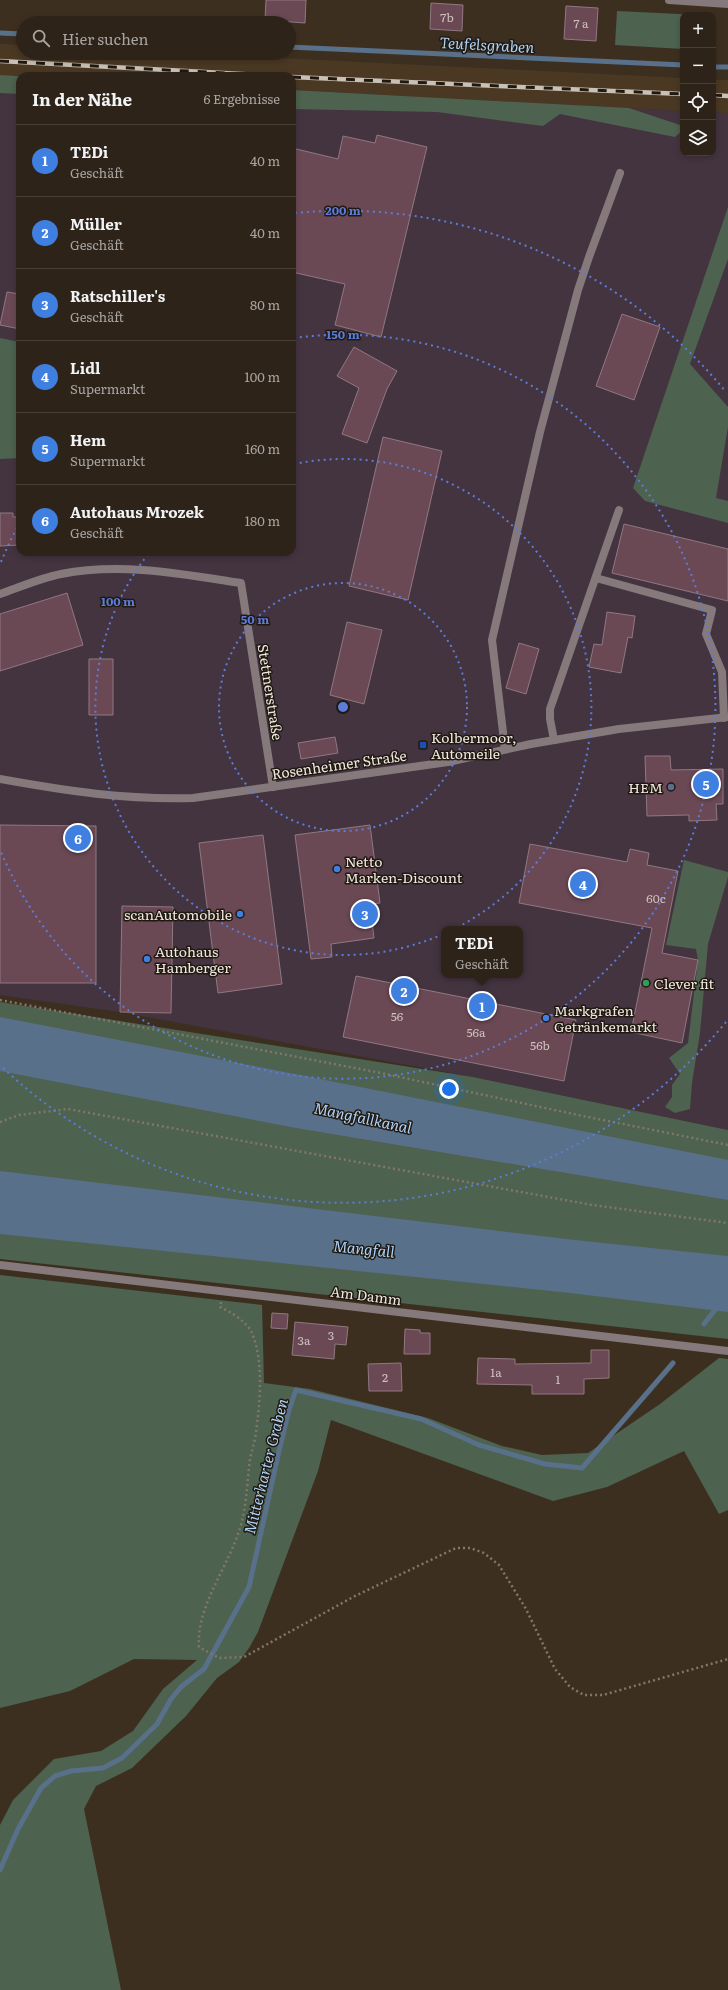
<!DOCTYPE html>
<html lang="de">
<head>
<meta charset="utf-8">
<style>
	:root { --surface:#2e2318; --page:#3a2f25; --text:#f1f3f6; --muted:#a7a4a2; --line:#494037; --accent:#8c9099 }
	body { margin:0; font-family:Literata,serif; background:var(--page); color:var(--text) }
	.controls { position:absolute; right:12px; top:12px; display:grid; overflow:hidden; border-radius:8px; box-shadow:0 2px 6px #0003 }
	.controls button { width:36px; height:36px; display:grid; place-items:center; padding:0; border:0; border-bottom:1px solid var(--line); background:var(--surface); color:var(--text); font:20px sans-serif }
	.you { position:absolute; left:449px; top:1089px; width:14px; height:14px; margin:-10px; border:3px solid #fff; border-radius:50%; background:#1a73e8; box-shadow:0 0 0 6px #1a73e833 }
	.badge { display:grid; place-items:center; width:26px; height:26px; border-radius:50%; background:var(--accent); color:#fff; font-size:13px; font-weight:700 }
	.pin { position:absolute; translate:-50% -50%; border:2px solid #fff; box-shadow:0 1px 4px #0006 }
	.popup { position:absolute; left:441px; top:926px; width:82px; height:52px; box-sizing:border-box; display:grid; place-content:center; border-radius:8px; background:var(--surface); filter:drop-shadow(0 1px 3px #0005); font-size:13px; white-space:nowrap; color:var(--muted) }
	.popup b { font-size:15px; color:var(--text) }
	.popup::after { content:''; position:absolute; left:50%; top:100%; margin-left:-8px; border:8px solid transparent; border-top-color:var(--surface) }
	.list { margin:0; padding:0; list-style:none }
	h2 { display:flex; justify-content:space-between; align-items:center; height:52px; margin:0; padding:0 16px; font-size:17px }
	h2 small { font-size:13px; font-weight:400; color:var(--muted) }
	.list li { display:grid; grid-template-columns:26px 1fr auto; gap:12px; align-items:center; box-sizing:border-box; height:72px; padding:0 16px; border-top:1px solid var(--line) }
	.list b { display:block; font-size:15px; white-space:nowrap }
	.list p { margin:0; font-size:13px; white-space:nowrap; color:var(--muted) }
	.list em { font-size:13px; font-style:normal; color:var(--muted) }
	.icon { flex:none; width:22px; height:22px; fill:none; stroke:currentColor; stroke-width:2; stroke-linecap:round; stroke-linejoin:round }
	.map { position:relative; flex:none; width:728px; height:1990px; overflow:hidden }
	.search { position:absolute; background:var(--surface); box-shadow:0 2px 6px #0003; left:16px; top:16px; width:280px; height:44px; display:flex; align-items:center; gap:10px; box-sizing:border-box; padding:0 14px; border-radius:22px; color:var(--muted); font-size:15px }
	.panel { position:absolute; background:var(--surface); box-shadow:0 2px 6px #0003; left:16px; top:72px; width:280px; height:484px; border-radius:12px }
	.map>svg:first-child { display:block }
	.commercial { fill:#443440; fill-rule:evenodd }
	.built { fill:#4a3823 }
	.green { fill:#4d624f }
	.water { fill:#587089 }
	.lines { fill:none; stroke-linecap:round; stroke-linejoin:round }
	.stream { stroke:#587089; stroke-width:5 }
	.building { fill:#6a4955; stroke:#907881 }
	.path { stroke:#82776a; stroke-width:2.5; stroke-dasharray:2 3; stroke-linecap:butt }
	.lane { stroke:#85797b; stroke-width:8 }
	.street { stroke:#85797b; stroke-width:8 }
	.rail-casing { stroke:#cac1b6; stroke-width:4.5 }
	.rail { stroke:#1f1912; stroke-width:3; stroke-dasharray:9; stroke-linecap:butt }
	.ring { fill:none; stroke:#5c7cda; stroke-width:2; stroke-dasharray:2 4 }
	.transit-dot { fill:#1a4fb4; stroke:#1f1912; stroke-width:1.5 }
	.service-dot { fill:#5c6f8a; stroke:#1f1912; stroke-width:1.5 }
	.shop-dot { fill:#3f7fe0; stroke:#1f1912; stroke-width:1.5 }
	.leisure-dot { fill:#2e9e5b; stroke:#1f1912; stroke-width:1.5 }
	.labels { text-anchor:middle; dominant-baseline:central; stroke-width:3; stroke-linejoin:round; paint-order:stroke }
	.number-label { font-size:12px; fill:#cec0bc }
	.street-label { font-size:14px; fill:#f0e8de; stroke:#1f1912 }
	.poi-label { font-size:14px; fill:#f0e8de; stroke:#1f1912; text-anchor:start }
	.water-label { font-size:15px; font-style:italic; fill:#aed2f6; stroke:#1f1912 }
	.centre { fill:#5c7cda; stroke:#1f1912; stroke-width:2 }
	.ring-label { font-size:12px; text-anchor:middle; font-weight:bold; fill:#5c7cda; stroke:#1f1912; stroke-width:3; stroke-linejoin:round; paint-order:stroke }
</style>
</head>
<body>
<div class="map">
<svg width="728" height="1990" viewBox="0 0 728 1990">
	<rect width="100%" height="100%" fill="#3d2f20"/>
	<path class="commercial" d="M0,75l21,1h-1v476h272v-462l391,21v42h30v-41l15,1v1017l-255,-53 -353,-65 -120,-17zM444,929h76v46h-76z"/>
	<path class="built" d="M0,44l23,1v8h155l505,25v33l-391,-21v-14l-292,-1z
		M713,80h15v33l-15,-1z"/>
	<path class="green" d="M617,11l82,4h-16v34l-68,-4z
		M0,75l21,1h-1v18l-20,-1z
		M292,90l337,18 54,18v4l-8,7 -115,-23 -17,12 -106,-14 -145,-3z
		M728,207v52l-38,105 38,43v20l-12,71 12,3v22l-83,-22 -12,-13z
		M0,338l20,4v116l-20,1z
		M684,860l44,12v5l-20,67 -8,89 -8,50 -2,26 -15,4 -10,-6 7,-10v-12l8,-11 -11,-16 19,-15 10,-83 -2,-11 -30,-4z
		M0,1002l473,75 255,53v209l-728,-80z
		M0,1275l262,30 2,78 46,6 118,29 74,28 40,9 46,-2 72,-49 59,-46 9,1v151l-9,4 -35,-63 -77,36 -54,14 -222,-81 -13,51 -60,161 -9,16 -10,14 -22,16 -31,38 -54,52 -36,18 -12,23 37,181h-121v-165l13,-25 41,-41 47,-8 32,-20 30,-42 34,-29 -63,-1 -64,32 -70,17z"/>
	<path class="water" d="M0,1017l300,58 428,85v40l-432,-72 -296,-57z
		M0,1171l575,69 153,16v56l-158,-19 -570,-59z"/>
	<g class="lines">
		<path class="stream" d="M0,33l23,1
			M289,47l394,18
			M713,67h15
			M704,1324l14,-18
			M0,1870l18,-41 23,-41 14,-12 16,-5 32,-3 19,-10 35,-34 14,-25 10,-12 23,-18 45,-82 30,-136 10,-41 7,-20 125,29 58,26 66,19 37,4 91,-105"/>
	</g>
	<path class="building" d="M266,0h40l-1,23 -40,-3z
		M431,3l32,2 -1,26 -32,-2z
		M566,6l32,2 -2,33 -32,-2z
		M377,135l50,12 -46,190 -46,-12 10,-41 -53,-12v-124l46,11 5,-23 32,7z
		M7,292l13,2v35l-20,-4z
		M622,314l38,13 -26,73 -38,-14z
		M354,347l43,24 -10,18 -20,54 -25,-9 17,-46 -22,-12z
		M383,437l59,14 -34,149 -59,-14z
		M0,513h13v4h7v28l-20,1z
		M624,524l104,25v52l-116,-28z
		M67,593l16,52 -83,26v-57z
		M607,612l28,4 -3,22 -4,-1 -7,36 -32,-6 5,-23 8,1z
		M347,622l35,8 -18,74 -34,-9z
		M519,643l20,6 -13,45 -20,-6z
		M89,659h24v56h-24z
		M335,737l3,16 -37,6 -3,-16z
		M645,756h25l1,14 52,-1v35h-7l1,16 -28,1v-6l-42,1z
		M0,825l96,1v157h-96z
		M370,825l10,78 -10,1 4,34 -43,6 1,13 -21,2 -16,-124z
		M263,835l19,149 -64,9 -19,-150z
		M530,844l97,18 3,-13 19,4 -2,12 31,6 -16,82 36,7 -16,83 -51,-11 21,-104 -133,-25z
		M122,906l51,1 -2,106 -51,-1z
		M356,976l220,44 -12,61 -221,-44z
		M272,1313l16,1 -1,15 -16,-1z
		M295,1322l53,5 -2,18 -11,-1 -1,15 -42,-4z
		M405,1329l15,1v3h10v21h-26z
		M591,1350h18v28l-25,1v15h-52v-9l-55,-1 1,-26 37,1v5l76,-1z
		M401,1363l1,28h-33l-1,-27z"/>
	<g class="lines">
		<path class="path" d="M0,1000l381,73 197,42 150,30
			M0,1122l19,-7 49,-6 524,96 136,18
			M221,1302l-1,5c11,5 27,15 32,26 12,28 8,70 4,99 -1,9 -4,18 -6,27 -3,23 -3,46 -10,69 -11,38 -44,78 -41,119l20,11 25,-1 111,-61 101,-48h14l14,5 15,12 27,44 29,60 15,18 14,8h19l125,-36"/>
		<path class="lane" d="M596,578l116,32 -6,24 16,38 2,46
			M0,594c20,-7 41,-16 61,-20 60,-12 121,0 180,9l32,204
			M554,740l-4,-21v-10l69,-199
			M505,749l-13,-109 48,-208 38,-142 11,-33 31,-84
			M0,1265l728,86"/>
		<path class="street" d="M669,0l59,4
			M0,779c67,12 125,21 193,19l255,-36 83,-18 88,-15 109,-12"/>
		<g class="rail-casing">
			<path id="rail" d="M0,61l280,15
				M292,77l391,17
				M713,95l15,1"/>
		</g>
		<use href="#rail" class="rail"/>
	</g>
	<g class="ring">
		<circle cx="343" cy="707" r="124"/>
		<path d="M294 464A248 248 0 1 1 149 553"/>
		<path d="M1 562A372 372 0 0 1 19 524M294 338A372 372 0 1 1 1 852"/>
		<path d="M726 1022A496 496 0 0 1 2 1067M295 213A496 496 0 0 1 726 392"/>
	</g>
	<rect class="transit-dot" x="419" y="741" width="8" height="8" rx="2"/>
	<circle class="service-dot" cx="671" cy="787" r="4"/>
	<g class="shop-dot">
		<circle cx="337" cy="869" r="4"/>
		<circle cx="240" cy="914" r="4"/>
		<circle cx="147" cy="959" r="4"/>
		<circle cx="546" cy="1018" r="4"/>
	</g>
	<circle class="leisure-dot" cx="646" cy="983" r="4"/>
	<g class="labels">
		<g class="number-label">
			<text x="447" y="17">7b</text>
			<text x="581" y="23">7 a</text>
			<text x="656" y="898">60c</text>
			<text x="397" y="1016">56</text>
			<text x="476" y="1032">56a</text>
			<text x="540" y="1045">56b</text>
			<text x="331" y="1335">3</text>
			<text x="304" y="1340">3a</text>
			<text x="496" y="1372">1a</text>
			<text x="385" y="1377">2</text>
			<text x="558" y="1379">1</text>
		</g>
		<g class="street-label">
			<text transform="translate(271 692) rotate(81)">Stettnerstraße</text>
			<text transform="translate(339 764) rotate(-8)">Rosenheimer Straße</text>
			<text transform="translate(366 1295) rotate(7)">Am Damm</text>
		</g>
		<g class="poi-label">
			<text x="431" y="737">Kolbermoor,<tspan x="431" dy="16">Automeile</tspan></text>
			<text x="663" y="787" text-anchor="end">HEM</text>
			<text x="345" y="861">Netto<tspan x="345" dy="16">Marken-Discount</tspan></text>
			<text x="232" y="914" text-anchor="end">scanAutomobile</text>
			<text x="155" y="951">Autohaus<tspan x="155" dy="16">Hamberger</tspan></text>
			<text x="654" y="983">Clever fit</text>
			<text x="554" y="1010">Markgrafen<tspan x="554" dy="16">Getränkemarkt</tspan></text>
		</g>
		<g class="water-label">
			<text transform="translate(487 44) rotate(3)">Teufelsgraben</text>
			<text transform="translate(363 1117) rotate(12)">Mangfallkanal</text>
			<text transform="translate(364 1248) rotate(6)">Mangfall</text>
			<text transform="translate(265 1466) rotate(-76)">Mitterharter Graben</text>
		</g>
	</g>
	<circle cx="343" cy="707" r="6" class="centre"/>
	<g class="ring-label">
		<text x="343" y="215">200 m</text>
		<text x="343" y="339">150 m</text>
		<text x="118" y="606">100 m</text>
		<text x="255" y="624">50 m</text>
	</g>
</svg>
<div class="controls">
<button>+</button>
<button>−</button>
<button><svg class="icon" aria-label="locate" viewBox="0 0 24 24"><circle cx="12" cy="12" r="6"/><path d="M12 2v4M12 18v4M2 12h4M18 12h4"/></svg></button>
<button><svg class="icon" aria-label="layers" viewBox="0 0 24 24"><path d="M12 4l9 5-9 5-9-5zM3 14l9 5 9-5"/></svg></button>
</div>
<div class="you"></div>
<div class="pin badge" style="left:482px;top:1006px;background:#3f7fe0">1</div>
<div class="popup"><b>TEDi</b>Geschäft</div>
<div class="pin badge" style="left:404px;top:991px;background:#3f7fe0">2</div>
<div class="pin badge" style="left:365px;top:914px;background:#3f7fe0">3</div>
<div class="pin badge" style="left:583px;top:884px;background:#3f7fe0">4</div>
<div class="pin badge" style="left:706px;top:784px;background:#3f7fe0">5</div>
<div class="pin badge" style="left:78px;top:838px;background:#3f7fe0">6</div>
<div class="search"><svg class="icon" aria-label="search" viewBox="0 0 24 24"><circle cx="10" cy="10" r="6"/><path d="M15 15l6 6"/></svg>Hier suchen</div>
<section class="panel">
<h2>In der Nähe<small>6 Ergebnisse</small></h2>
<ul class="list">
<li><span class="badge" style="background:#3f7fe0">1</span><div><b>TEDi</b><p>Geschäft</p></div><em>40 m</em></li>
<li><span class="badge" style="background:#3f7fe0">2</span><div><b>Müller</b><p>Geschäft</p></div><em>40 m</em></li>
<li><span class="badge" style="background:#3f7fe0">3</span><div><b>Ratschiller's</b><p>Geschäft</p></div><em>80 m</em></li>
<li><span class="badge" style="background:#3f7fe0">4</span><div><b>Lidl</b><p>Supermarkt</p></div><em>100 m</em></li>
<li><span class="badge" style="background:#3f7fe0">5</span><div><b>Hem</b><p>Supermarkt</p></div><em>160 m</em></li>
<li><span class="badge" style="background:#3f7fe0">6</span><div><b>Autohaus Mrozek</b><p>Geschäft</p></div><em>180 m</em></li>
</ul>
</section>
</div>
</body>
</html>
